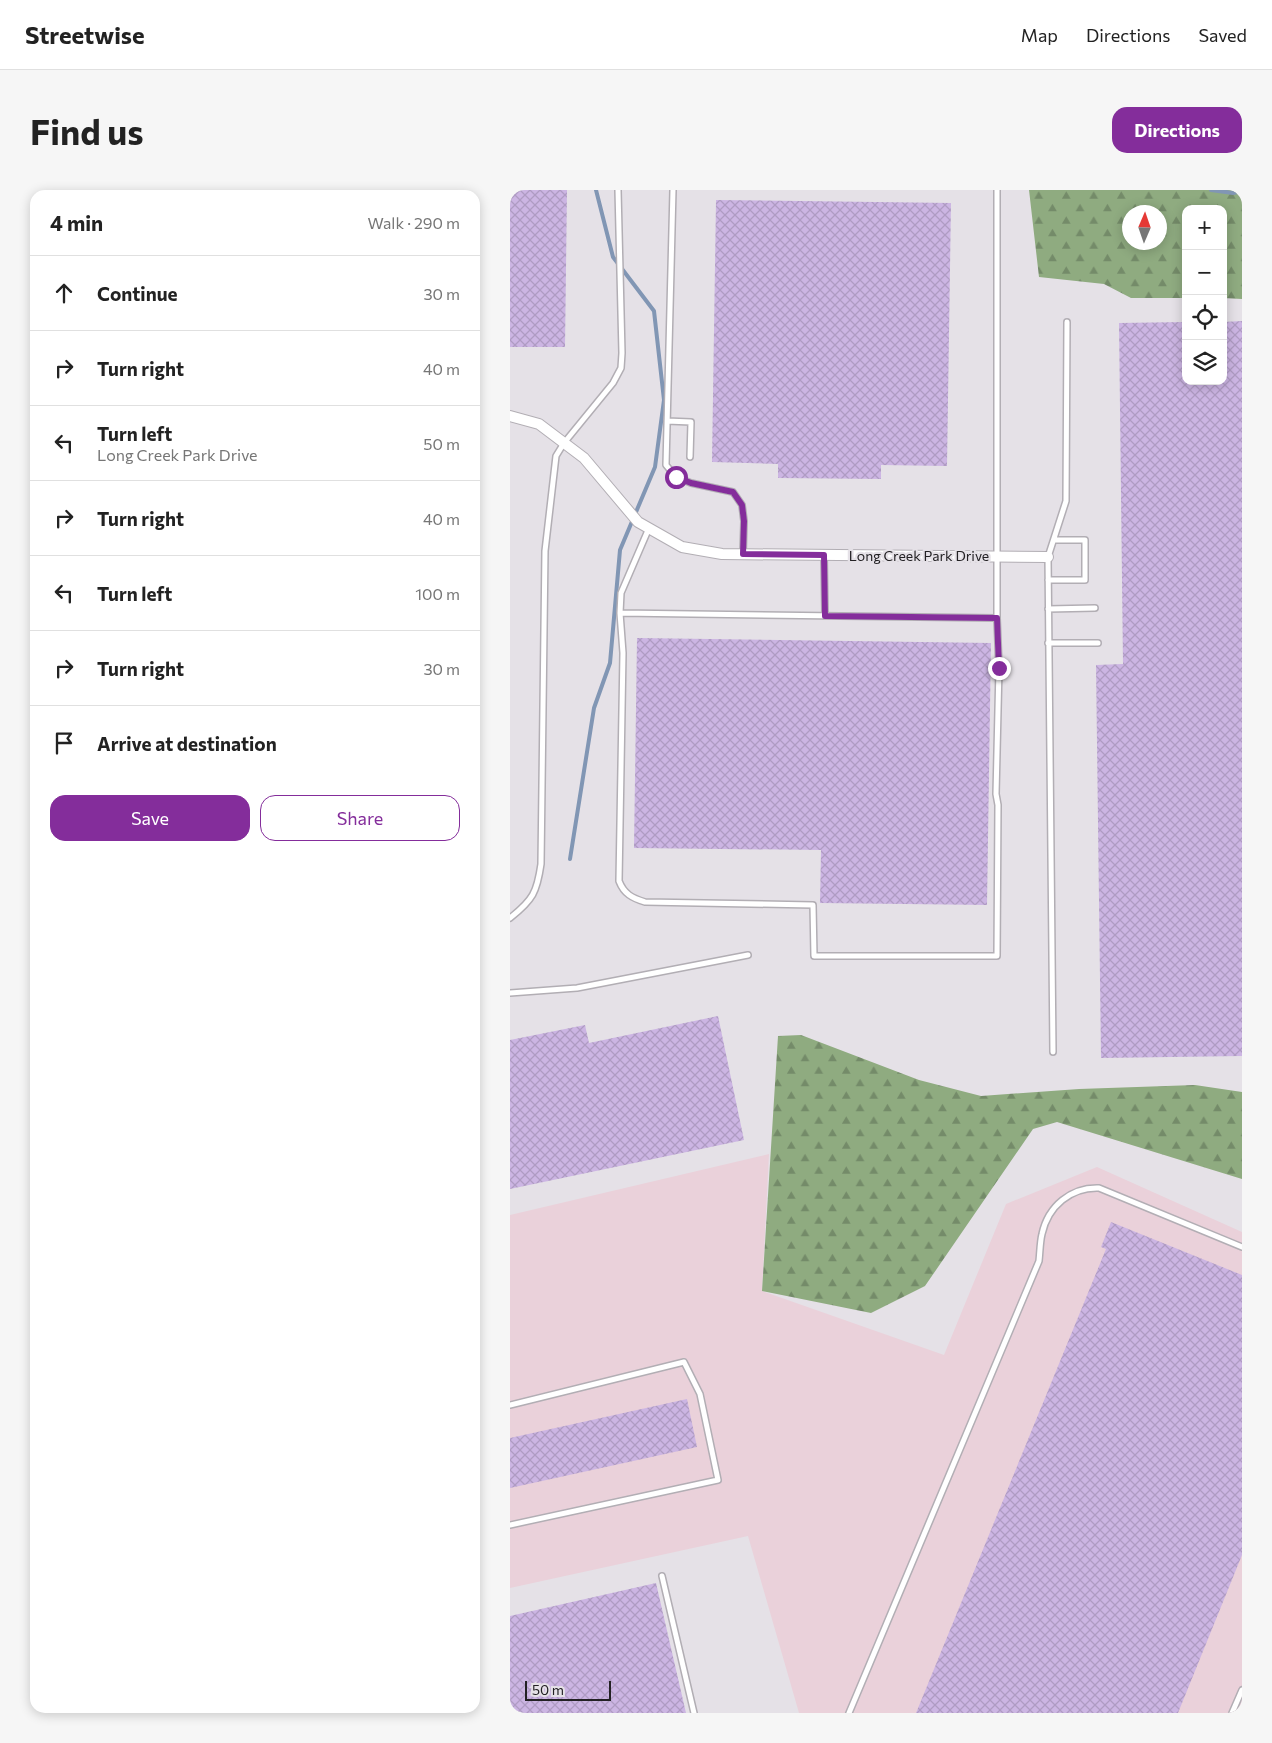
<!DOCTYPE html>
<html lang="en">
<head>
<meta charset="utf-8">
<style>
	:root { --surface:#fff; --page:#f6f6f6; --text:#222; --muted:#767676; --line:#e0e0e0; --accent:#842d9b }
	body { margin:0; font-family:Commissioner,sans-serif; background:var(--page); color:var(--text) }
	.controls { position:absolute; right:15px; top:15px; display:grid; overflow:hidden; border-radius:10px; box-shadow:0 2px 12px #0003 }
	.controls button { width:45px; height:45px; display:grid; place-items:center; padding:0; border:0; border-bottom:1px solid var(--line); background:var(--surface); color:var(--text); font:25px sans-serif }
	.compass { position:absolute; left:612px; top:15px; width:45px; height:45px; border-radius:50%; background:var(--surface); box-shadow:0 2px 12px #0003; rotate:2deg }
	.scale { position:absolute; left:15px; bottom:12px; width:86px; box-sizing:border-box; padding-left:5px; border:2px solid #232124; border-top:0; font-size:14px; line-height:18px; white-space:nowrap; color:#232124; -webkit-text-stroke:4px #e5e1e7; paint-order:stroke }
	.stop { position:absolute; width:15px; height:15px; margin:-11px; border:4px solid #842d9b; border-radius:50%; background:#fff }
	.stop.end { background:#842d9b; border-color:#fff; box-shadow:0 1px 5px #0008 }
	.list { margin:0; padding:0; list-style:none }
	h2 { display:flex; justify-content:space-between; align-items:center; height:65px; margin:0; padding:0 20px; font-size:21px }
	h2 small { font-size:16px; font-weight:400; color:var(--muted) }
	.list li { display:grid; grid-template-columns:32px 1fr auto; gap:15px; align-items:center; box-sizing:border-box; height:75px; padding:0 20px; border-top:1px solid var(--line) }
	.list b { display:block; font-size:19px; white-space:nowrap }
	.list p { margin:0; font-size:16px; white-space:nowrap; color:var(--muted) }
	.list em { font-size:16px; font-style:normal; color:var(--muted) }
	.actions { display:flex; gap:10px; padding:15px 20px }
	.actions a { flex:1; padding:11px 0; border:1px solid var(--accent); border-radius:15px; text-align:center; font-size:18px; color:var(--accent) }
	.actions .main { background:var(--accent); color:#fff }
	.icon { flex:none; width:28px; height:28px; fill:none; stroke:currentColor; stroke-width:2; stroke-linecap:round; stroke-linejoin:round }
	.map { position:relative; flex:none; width:732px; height:1523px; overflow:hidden; border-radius:15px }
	header { display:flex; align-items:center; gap:30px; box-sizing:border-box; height:70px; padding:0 25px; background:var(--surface); border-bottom:1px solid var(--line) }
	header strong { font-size:24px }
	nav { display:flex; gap:28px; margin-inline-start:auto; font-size:18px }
	.intro { display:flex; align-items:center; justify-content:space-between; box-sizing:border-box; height:120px; padding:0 30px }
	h1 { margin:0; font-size:35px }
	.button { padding:12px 22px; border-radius:15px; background:var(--accent); color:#fff; font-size:18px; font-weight:700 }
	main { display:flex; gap:30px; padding:0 30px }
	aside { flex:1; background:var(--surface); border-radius:15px; box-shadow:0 2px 12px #0003 }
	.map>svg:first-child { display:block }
	.industrial { fill:#ead1da }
	.forest { fill:url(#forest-firs); fill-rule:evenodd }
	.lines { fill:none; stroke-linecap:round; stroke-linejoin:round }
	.stream { stroke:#8196b4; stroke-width:4 }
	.building { fill:url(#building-cross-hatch) }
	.service-casing { stroke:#b2aeb4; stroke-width:8 }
	.minor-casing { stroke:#b2aeb4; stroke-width:12 }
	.service { stroke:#fff; stroke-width:5 }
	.minor { stroke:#fff; stroke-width:10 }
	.route { stroke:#842d9b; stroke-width:6 }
	.labels { text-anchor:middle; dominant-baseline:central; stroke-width:4.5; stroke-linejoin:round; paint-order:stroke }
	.street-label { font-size:14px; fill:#232124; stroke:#e5e1e7 }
</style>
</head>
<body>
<header>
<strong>Streetwise</strong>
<nav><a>Map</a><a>Directions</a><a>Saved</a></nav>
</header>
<div class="intro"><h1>Find us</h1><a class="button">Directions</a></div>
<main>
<aside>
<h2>4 min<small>Walk · 290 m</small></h2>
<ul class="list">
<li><svg class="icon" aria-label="ahead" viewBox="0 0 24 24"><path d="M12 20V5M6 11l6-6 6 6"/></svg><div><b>Continue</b></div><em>30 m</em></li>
<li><svg class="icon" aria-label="right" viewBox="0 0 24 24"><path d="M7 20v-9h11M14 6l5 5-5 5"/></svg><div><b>Turn right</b></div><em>40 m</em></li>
<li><svg class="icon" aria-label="left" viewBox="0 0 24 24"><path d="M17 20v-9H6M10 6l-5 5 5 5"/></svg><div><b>Turn left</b><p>Long Creek Park Drive</p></div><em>50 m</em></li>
<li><svg class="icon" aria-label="right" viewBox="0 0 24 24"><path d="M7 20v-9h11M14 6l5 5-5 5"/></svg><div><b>Turn right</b></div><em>40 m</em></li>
<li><svg class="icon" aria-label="left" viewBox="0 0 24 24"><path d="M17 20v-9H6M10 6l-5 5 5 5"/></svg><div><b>Turn left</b></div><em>100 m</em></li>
<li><svg class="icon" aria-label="right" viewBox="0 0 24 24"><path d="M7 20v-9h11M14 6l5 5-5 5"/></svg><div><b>Turn right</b></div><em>30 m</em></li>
<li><svg class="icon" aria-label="arrive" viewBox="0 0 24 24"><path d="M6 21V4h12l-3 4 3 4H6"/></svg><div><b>Arrive at destination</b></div></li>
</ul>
<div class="actions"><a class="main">Save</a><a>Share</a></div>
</aside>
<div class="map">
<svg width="732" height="1523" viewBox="0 0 732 1523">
	<defs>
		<pattern id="forest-firs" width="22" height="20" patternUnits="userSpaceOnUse" patternTransform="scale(1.25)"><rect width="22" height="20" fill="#8fab80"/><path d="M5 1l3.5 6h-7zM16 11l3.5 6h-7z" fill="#748b69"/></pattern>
		<pattern id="building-cross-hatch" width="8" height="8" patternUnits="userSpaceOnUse" patternTransform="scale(1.25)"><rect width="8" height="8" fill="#ccb5e3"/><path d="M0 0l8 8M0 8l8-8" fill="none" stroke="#af9bc3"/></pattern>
	</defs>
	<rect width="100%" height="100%" fill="#e5e1e7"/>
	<path class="industrial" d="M259,964l-7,137 182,64 62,-151 91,-37 145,65v481h-443l-51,-177 -238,52v-373z"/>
	<path class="forest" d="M519,0h213v109l-19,-1v-89h-37v89h-55l-27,-14 -65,-7zM620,22h30v30h-30z
		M291,845l118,45 62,16 98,-7 116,-4 47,7v87l-185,-57 -24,7 -108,157 -54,27 -109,-22 16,-255z"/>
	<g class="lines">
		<path class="stream" d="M701,0l22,3 9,-2
			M60,669l24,-151 16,-45 10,-113 35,-83 9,-67 -10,-89 -41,-54 -17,-67"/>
	</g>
	<path class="building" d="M0,0h57l-2,157h-55z
		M206,10l235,3 -4,263 -66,-1v14l-103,-1v-14l-66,-2z
		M732,131v735l-141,2 -5,-393 27,-1 -4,-341 67,-1v59h37v-59z
		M127,448l354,5 -4,262 -167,-2 1,-53 -187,-2z
		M208,826l26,124 -234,49v-149l75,-15 4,18z
		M601,1032l131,53v280l-64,158h-262l190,-464 -5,-2z
		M177,1209l10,48 -187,41v-50z
		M146,1393l30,130h-176v-97z"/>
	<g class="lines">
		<g class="service-casing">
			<path id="service" d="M163,0l-7,275 10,12 15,6 42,9 9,13 2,16 -1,33
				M157,231l24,1 -1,35
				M139,338l-28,65 -1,20 377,5v-428
				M314,365l1,61
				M538,390h37v-40h-30
				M538,419l47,-1
				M110,423l3,40 -4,228c5,13 13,17 26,21l168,3 1,51h183l1,-151 -2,-11 3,-126 -2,-50
				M538,453h50
				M0,728c23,-18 27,-26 31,-54l4,-313 11,-95 8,-13 49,-60 8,-15 1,-15 -4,-163
				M0,803l67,-5 171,-33
				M543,862l-5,-495 18,-56 1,-179
				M0,1215l174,-43 16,32 18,86 -208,45
				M152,1386l32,137
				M339,1523l190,-452c1,-9 1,-19 3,-27 6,-28 29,-47 57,-46l143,59
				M722,1523l10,-23"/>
		</g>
		<g class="minor-casing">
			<path id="minor" d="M0,226l29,8 45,34 54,64 44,25 40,7 326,3"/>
		</g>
		<use href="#service" class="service"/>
		<use href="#minor" class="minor"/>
	</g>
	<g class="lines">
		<path class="route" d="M166,287l15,6 42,9 9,13 2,16 -1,33 81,1 1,61 172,2 2,50"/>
	</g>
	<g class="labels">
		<g class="street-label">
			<text x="409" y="365">Long Creek Park Drive</text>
		</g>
	</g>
</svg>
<div class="controls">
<button>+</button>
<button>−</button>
<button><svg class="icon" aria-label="locate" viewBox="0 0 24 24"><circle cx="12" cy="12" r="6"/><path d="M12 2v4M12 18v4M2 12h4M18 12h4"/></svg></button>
<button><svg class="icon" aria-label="layers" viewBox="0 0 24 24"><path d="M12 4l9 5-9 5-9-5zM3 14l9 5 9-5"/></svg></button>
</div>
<svg class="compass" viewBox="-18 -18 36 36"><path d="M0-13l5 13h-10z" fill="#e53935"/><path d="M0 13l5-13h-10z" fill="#767676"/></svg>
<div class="scale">50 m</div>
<div class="stop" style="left:166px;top:287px"></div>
<div class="stop end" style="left:489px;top:478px"></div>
</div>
</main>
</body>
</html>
